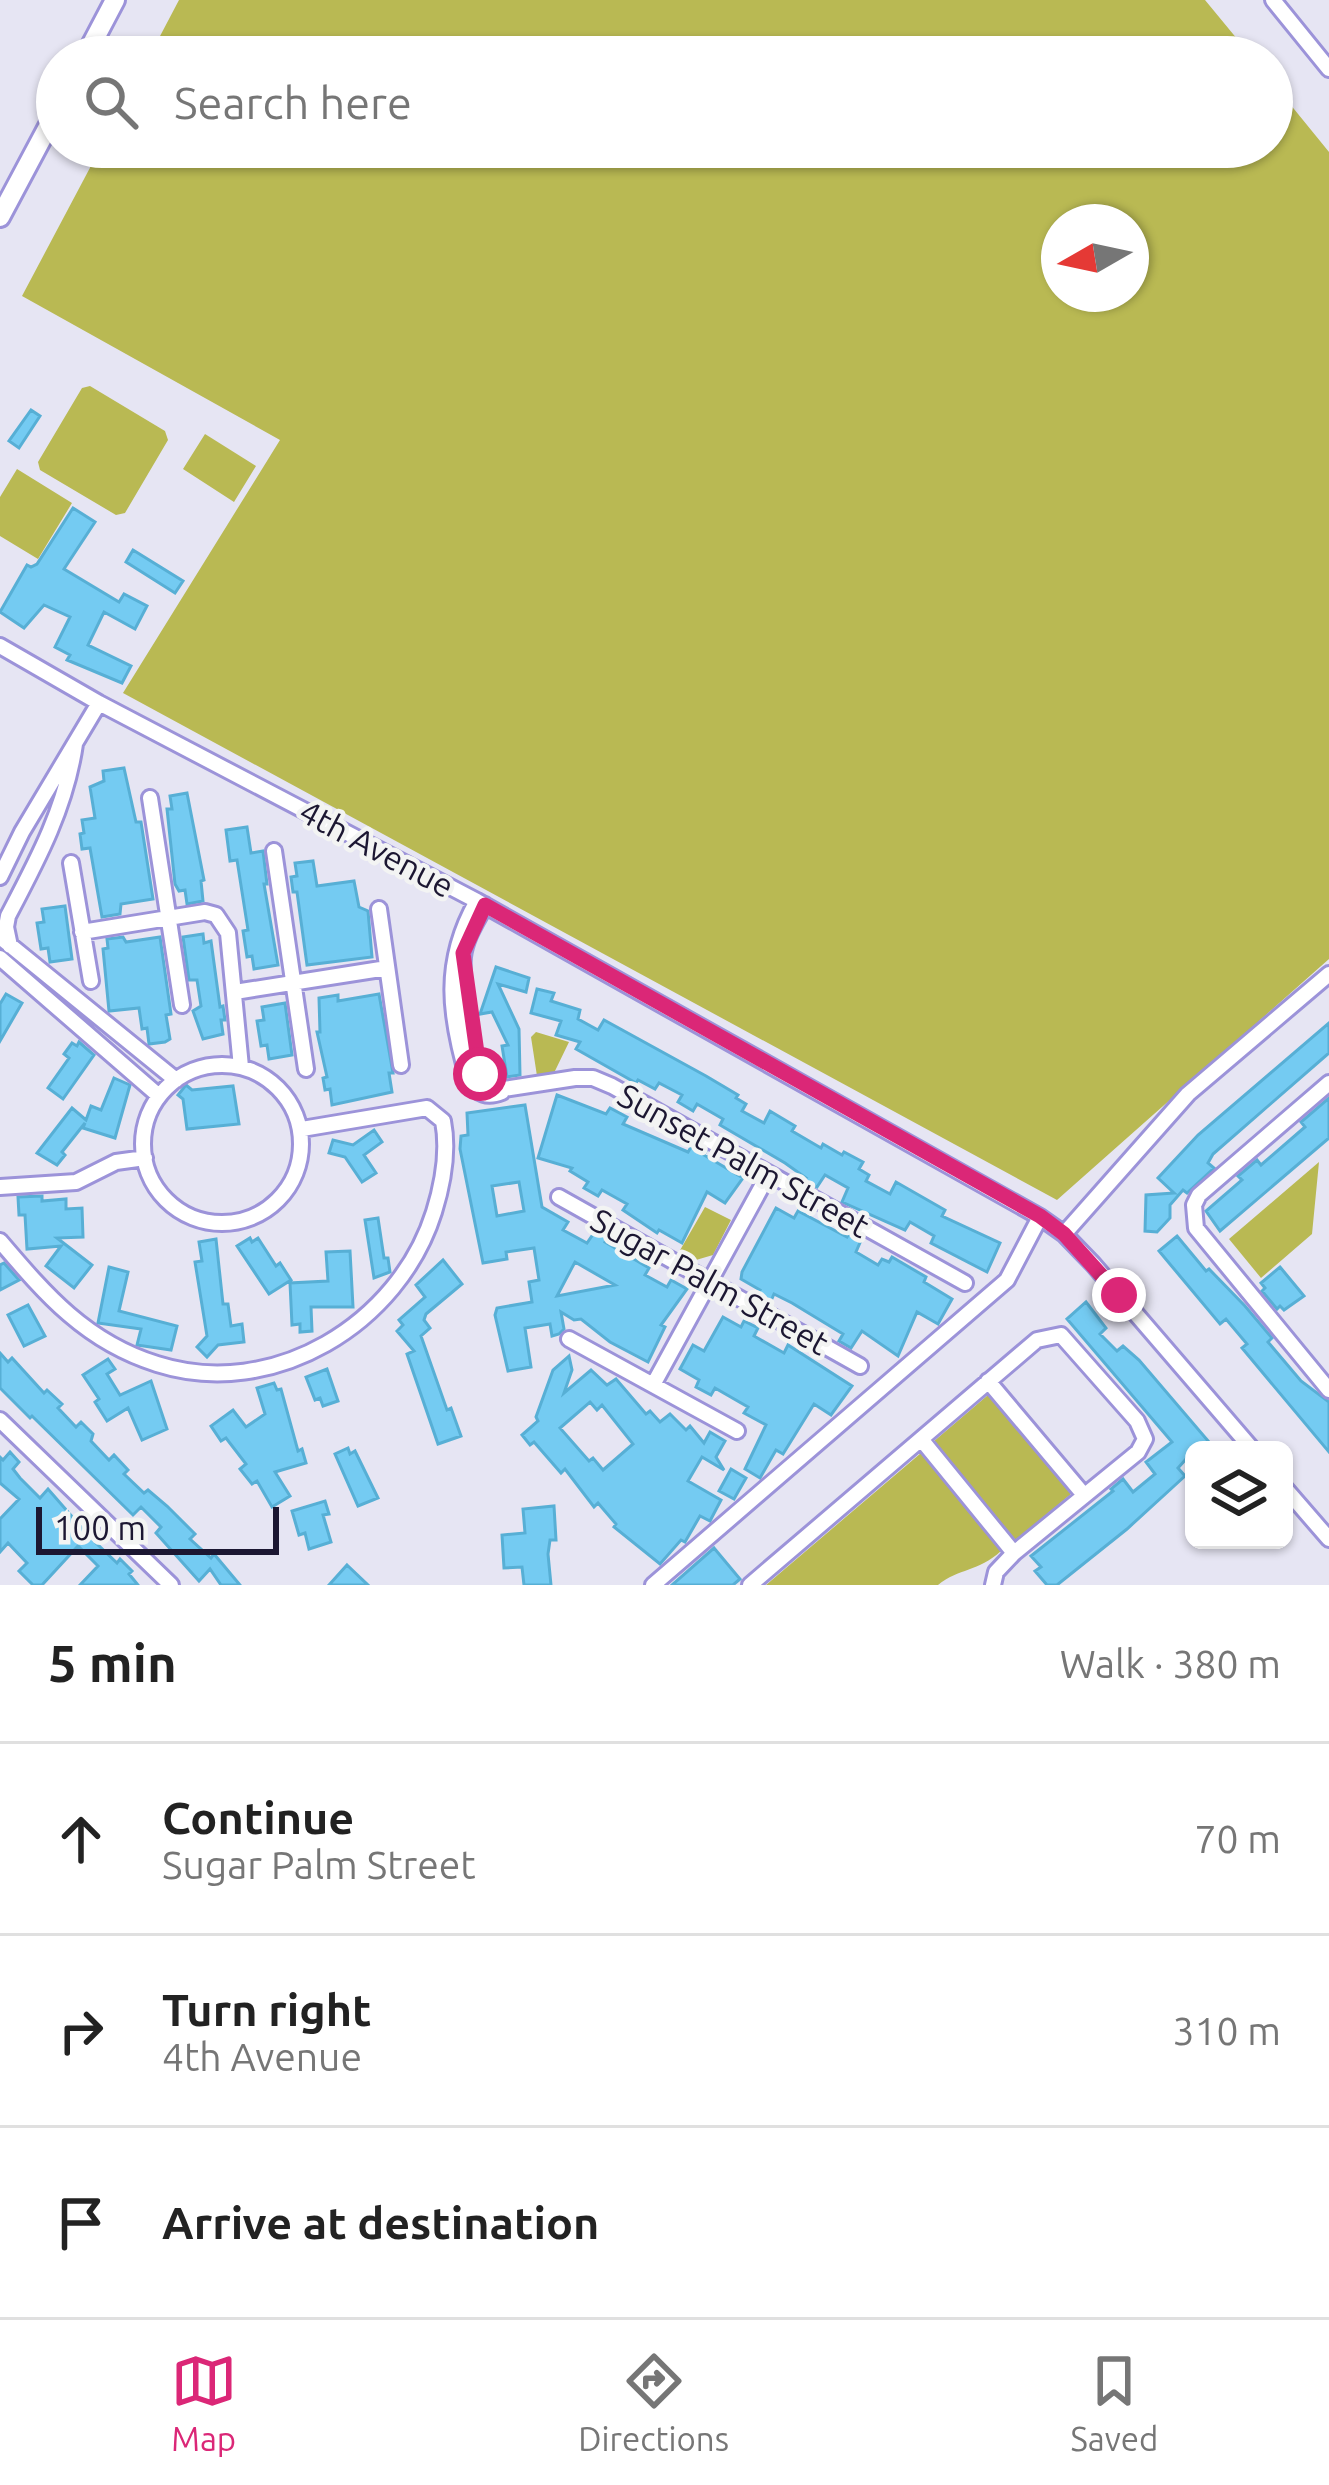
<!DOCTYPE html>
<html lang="en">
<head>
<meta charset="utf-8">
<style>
	:root { --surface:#fff; --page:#f2f2f2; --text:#222; --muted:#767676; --line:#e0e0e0; --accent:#db2777 }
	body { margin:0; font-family:Ubuntu,sans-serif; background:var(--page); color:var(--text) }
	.controls { position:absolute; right:36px; bottom:36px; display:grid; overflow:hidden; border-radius:18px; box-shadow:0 3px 9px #0004 }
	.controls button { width:108px; height:108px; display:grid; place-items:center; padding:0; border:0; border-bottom:3px solid var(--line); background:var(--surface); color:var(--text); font:60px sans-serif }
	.compass { position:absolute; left:1041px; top:204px; width:108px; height:108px; border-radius:50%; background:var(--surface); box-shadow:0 3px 9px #0004; rotate:261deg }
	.scale { position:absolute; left:36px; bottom:30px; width:243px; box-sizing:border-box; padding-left:12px; border:6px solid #1c1732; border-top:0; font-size:33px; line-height:42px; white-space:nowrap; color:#1c1732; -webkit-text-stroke:9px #f3f4f3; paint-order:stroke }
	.stop { position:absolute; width:36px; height:36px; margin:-27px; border:9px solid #db2777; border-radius:50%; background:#fff }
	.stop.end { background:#db2777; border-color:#fff; box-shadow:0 3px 12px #0008 }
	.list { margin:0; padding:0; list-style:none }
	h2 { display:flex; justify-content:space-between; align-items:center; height:156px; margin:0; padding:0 48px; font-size:51px }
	h2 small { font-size:39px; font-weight:400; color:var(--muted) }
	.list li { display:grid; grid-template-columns:78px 1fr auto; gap:36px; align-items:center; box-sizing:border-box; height:192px; padding:0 48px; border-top:3px solid var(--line) }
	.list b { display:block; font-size:45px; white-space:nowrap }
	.list p { margin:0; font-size:39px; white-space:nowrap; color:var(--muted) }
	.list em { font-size:39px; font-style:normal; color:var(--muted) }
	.icon { flex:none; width:66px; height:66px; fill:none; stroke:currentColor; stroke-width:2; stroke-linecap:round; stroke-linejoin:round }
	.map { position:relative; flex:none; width:1329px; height:1585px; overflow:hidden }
	.search { position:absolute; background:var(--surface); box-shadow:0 3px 9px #0004; left:36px; right:36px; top:36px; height:132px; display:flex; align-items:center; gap:30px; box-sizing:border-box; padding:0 42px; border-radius:66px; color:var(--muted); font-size:45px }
	.sheet { height:732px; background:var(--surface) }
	nav { display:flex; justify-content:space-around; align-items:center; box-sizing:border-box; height:168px; border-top:3px solid var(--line); background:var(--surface); font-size:33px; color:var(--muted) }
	nav a { display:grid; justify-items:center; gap:6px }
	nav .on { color:var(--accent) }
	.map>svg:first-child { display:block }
	.green { fill:#b9b953; fill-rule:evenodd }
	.building { fill:#74cbf2; stroke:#57afd5; stroke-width:3; fill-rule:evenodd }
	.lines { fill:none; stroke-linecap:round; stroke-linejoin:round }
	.street-casing { stroke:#9c93d9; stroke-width:20 }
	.secondary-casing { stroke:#9c93d9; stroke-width:24 }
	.street { stroke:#fff; stroke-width:14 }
	.secondary { stroke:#fff; stroke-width:18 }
	.route { stroke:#db2777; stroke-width:15 }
	.labels { text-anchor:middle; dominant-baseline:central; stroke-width:9; stroke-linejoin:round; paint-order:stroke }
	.street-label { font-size:33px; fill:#1c1732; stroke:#f3f4f3 }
</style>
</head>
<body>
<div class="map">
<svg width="1329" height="1585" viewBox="0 0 1329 1585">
	<rect width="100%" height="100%" fill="#e6e5f3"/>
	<path class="green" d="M179,0h1026l47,57h-1103z
		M1272,82l57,70v807l-272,241 -934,-507 157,-253 -258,-144 79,-149h1171zM1059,222h72v72h-72z
		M90,386l75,45 3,9 -43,73 -9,2 -76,-45 -2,-8 44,-74z
		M205,434l51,32 -22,36 -51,-33z
		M17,469l55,34 -34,56 -38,-23v-39z
		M536,1032l33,10 -15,31 -17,3 -6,-39z
		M1319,1162l-7,72 -51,44 -32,-39z
		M705,1207l26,13 -18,35 -17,5 -17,-8z
		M988,1395l83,99 -56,47 -82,-99z
		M921,1453l80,98c-23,21 -42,17 -63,34h-172z"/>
	<path class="building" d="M31,410l9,6 -21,32 -10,-7z
		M73,508l22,14 -31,47 55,33 5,-8 23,12 -12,23 -31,-17 -16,33 43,21 -9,17 -55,-23 3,-5 -15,-8 15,-30 -26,-12 -20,23 -24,-16 27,-47 4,2 6,-3z
		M133,550l50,31 -8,12 -49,-31z
		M124,768l12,54h5l12,77 -32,5 -1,10 -18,3 -12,-69 -8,1 -2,-15 4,-1 -2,-13 13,-2 -5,-31 14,-6 -1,-10z
		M187,793l17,87 -3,1 2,20 -16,3 -2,-14 -6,1 -4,-7 -8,-75h5l-2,-13z
		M247,827l4,26 12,-2 4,33h-3l14,81 -24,4 -2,-13 -5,1 -4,-26 5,-1 -11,-70 -7,1 -4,-31z
		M313,861l4,25 37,-5 5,26 9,4 4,46 -65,8 -10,-73h-4l-2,-15 6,-1 -2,-13z
		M65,906l7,53 -22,3 -2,-14 -7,1 -4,-26 7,-1 -2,-13z
		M203,934l1,9 7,-2 9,66 3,-1 2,14h-4l2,14 -20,5 -10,-28 8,-5 -4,-26h-8l-6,-43z
		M123,937l3,5 34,-5 11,77 -5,1 4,24 -5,3 -16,2 -2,-16 -5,1 -3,-21 -30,3 -6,-62 5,-1 -1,-9z
		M496,967l33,11 -3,14 -28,-8 21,45 1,46 -13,2 -5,-31 6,-1 -16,-33 -12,2z
		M537,989l17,4 -3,8 29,9 -2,9 20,11 6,-10 102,56 32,19 -2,3 10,6 -4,7 22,12 6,-12 25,15 -3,5 29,17 2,-4 19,11 2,-3 19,10 -4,7 10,6 -3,6 24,13 6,-12 49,28 -3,6 58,27 -13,29 -56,-29 3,-7 -24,-14 -5,8 -63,-28 6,-14 -23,-13 -8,12 -13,-7 2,-2 -21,-15 -65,-38 3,-6 -26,-15 -4,7 -15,-9 4,-7 -23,-12 -4,6 -17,-9 -2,3 -60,-34 4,-7 -24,-7 5,-14 -30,-8z
		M6,994l16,9 -22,38v-37z
		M379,994l14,79h-4l3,19 -60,13 -2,-16 -5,1 -2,-12 4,-1 -10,-45h3l-1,-34 19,-3v6z
		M285,1003l7,52 -23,4 -2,-14 -6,1 -4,-25 7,-1 -2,-13z
		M1329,1023v30l-116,101 -5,9 6,5 -27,25 -4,-3 -13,15v13l-13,14 -12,-1 1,-36 28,-2 -16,-15 40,-43z
		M79,1042l15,13 -31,44 -15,-11 21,-30 -5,-4 8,-11 5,3z
		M114,1078l16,7 -15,53 -32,-10 2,-5 -23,29 3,3 -8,10 -20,-12 35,-45 14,12 5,-14 10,4z
		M186,1085l6,5 41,-4 6,38 -52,5 -4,-30 -5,-4z
		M557,1095l49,19 4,-6 17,9 -4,7 65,28 5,-8 13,7 -2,4 39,23 -18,25 -18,-11 -25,51 -23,-13 -2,3 -34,-23 4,-6 -25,-14 -4,6 -14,-8 4,-6 -18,-11 2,-3 -34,-10z
		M1329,1098v40l-109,93 -14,-20 36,-31 -4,-4 19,-16 4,5 44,-38 -4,-5z
		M525,1105l17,102 26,15 -5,8 24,13 9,-13 12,7 -3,5 44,26 -4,7 22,12 4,-7 16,9 -26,36 4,2 -17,35 -38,-20 -29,-23 -7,1 -13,-8 3,17 -5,5 -7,2 -2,-12 -25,4 6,39 -23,4 -13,-56 2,-7 35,-6 -3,-20 10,-2 -5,-32 -28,4 1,7 -24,4 -23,-114 1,-13 7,-1 -1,-22zM519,1182l5,29 -27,5 -5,-30zM575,1262l40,23 -58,11z
		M374,1130l8,12 -18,13 12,18 -14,9 -17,-25 -16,-4 4,-13 20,5z
		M42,1196v5l24,-2v10l16,-1 1,29 -26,1 35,27 -18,23 -28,-22 15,-20 -34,3 -2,-34h-6l-1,-18z
		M776,1208l18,10 4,-7 49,26 3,-5 12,6 -6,14 22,13 4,-6 7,3 3,-5 34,20 -2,5 28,17 -14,25 -21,-12 -19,44 -36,-25 -11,17 -12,-7 4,-7 -51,-31 -18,-9 -4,9 -13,-8 3,-5 -19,-11 1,-7z
		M378,1218l6,40h4l2,14 -16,6 -9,-58z
		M1177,1236l29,35 3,-2 36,37 27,32 -4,4 33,39 28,21v50l-87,-104 5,-4 -21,-25 -6,5 -61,-73z
		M250,1238l2,4 6,-4 18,28 4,-3 11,17 -22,14 -32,-48z
		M216,1239l7,65h5l3,22 11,-2 2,18 -26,3 -11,12 -10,-10 10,-11 -12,-74 7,-1 -3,-19z
		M350,1251l3,56h-42l1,24 -12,1v-8l-8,1 -2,-42 38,-2 -2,-29z
		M443,1260l19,24 -36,30 -2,6 6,8 -9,8 26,74 4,-2 10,28 -23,8 -31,-90 7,-3 -17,-20 6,-6 -4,-5 26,-23 -9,-12z
		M4,1263l15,17 -19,10v-25z
		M109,1267l19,5 -9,39 58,15 -6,24 -34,-5 4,-16 -43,-6z
		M1280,1267l24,29 -20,14 -4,-4 -3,3 -15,-18 3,-3 -4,-5z
		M1086,1302l20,26 -6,6 17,17 6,-5 16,14 70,82 -15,8 -16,18 7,8 -58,53 -70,56h-10l-12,-14 6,-4 -10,-11 82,-65 -2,-2 12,-10 10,13 22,-18 -9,-12 26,-20 -105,-123z
		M28,1305l17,31 -21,10 -16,-31z
		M723,1317l18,10 3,-6 14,7 -4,8 30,17 4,-8 64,41 -21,29 -17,-11 -31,50 -7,-4 -16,28 -15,-9 21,-44 -22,-12 4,-6 -33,-19 -4,7 -15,-8 3,-7 -19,-11 13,-24 11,6z
		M0,1353l8,9 4,-4 32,35 3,-3 15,14 -4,4 18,19 5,-5 12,12 -2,7 18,19 5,-5 14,15 -4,4 20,19 4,-3 19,16 28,28 -5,5 21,19 3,-4 26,31h-19l-11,-16 -11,12 -43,-48 5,-6 -20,-20 -8,8 -101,-99 -2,2 -30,-30z
		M569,1356l3,14 -8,23 27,-23 16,15 9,-6 30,35 4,-3 10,11 10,-8 16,16 4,-4 14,17 6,-11 15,9 -9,16 8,13 -22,-13 -14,24 33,19 -11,21 -10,-5 -15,26 -4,-2 -21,24 -46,-37 2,-3 -18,-21 -4,4 -29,-38 -4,4 -27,-31 -4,3 -8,-10 16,-14 -2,-4 17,-47zM590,1402l7,8 5,-5 31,39 -30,26 -10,-12 -4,3 -29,-33z
		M108,1359l7,10 -8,5 13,21 31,-14 16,48 -25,11 -14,-32 -21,13 -12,-19 4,-3 -16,-24z
		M327,1369l11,32 -15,5 -3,-8 -5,2 -9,-23z
		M274,1383l3,7 4,-1 17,62 4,-2 4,14 -31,9 15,24 -18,11 -15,-26 -5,3 -12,-15 6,-5 -20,-26 -5,3 -10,-15 22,-16 13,17 19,-13 -8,-26z
		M348,1448l2,6 5,-3 23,47 -20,8 -23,-52z
		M10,1452l9,10 -6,7 7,9 20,20 8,-9 34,39 3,-3 12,12 -3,4 23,22 3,-4 12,12 -3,3 9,11h-58l18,-19 -20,-20 -36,39h-9l-14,-14 8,-8 -19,-20 -8,9v-33l19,-20 -19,-16v-26l3,3z
		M731,1469l15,9 -12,21 -15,-8z
		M325,1501l4,13 -6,1 8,27 -22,7 -4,-16 -6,2 -7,-24z
		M554,1506l2,34h-6l-2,14 3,31h-27l-2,-18 -18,1 -2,-33 23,-2 -2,-24z
		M714,1548l26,31 -7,6h-61z
		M347,1565l21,20h-39z"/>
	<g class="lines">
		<g class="street-casing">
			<path id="street" d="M1273,0l56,69
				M0,646l99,57 378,198 563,316 24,17 29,30 160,186
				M150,798l32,207
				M274,851l32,218
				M71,863l20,118
				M0,877l22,-45 77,-129
				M477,901c-35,61 -28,114 -8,181 9,12 18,16 33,10
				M485,905c-9,17 -20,33 -22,52 -2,24 7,102 19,121 5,8 7,8 15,12l78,-12h18l19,8 353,197
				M379,909l22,156
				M82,932l123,-20 11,3 12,18 13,134
				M0,937l176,143
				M10,946l-4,-19 2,-11c29,-55 58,-109 67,-172
				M0,958l159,138
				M235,992l152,-24
				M143 1144a79 79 0 1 1 158 0a79 79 0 1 1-158 0Z
				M1329,1083l-130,112 -5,10 2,23 133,162
				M0,1187l76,-5 40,-20 29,-4
				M559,1197l301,169
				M1064,1234l124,-140 141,-120
				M0,1241c46,54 86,101 157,123 116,37 242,-40 277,-152 9,-29 15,-60 9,-91l-16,-13 -125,21
				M569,1339l168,92
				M988,1381l96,114
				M653,1385l115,-210
				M0,1420l171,165
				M921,1439l93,114 -18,19 -3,13
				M1284,1487l45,52
				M653,1585l354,-305 33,-63
				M750,1585l287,-245 24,-5 76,86 8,18 -7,13 -124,101"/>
		</g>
		<g class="secondary-casing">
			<path id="secondary" d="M85,57l30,-57
				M0,217l57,-107"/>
		</g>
		<use href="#street" class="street"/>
		<use href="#secondary" class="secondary"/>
	</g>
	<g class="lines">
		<path class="route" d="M480,1074l-17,-121 22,-48 555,311 24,18 55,61"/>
	</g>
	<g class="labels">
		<g class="street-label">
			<text transform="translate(377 848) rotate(28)">4th Avenue</text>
			<text transform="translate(744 1160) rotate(29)">Sunset Palm Street</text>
			<text transform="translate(710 1281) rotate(29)">Sugar Palm Street</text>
		</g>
	</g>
</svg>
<div class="controls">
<button><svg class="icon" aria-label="layers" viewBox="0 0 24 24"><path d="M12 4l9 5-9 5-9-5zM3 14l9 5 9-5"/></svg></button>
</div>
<svg class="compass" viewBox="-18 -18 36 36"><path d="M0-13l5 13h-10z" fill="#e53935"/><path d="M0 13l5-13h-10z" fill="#767676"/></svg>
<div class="scale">100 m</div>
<div class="stop" style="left:480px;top:1074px"></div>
<div class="stop end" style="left:1119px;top:1295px"></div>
<div class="search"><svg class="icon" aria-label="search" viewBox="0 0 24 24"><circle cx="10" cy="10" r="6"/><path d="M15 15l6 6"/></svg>Search here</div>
</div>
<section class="sheet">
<h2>5 min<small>Walk · 380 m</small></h2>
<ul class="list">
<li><svg class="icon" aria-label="ahead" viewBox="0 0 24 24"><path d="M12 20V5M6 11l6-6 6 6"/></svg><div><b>Continue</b><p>Sugar Palm Street</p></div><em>70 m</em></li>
<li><svg class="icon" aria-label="right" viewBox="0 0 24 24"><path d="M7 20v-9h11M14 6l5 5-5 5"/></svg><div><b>Turn right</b><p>4th Avenue</p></div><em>310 m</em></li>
<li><svg class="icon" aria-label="arrive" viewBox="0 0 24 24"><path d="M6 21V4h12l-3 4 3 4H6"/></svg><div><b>Arrive at destination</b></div></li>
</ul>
</section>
<nav>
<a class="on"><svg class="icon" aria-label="map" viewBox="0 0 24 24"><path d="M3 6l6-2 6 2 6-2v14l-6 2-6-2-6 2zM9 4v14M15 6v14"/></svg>Map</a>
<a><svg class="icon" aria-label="directions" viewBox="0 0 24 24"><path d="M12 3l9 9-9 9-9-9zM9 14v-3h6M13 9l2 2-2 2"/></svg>Directions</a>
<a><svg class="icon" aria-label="saved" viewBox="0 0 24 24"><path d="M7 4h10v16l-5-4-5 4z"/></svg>Saved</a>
</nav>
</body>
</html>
